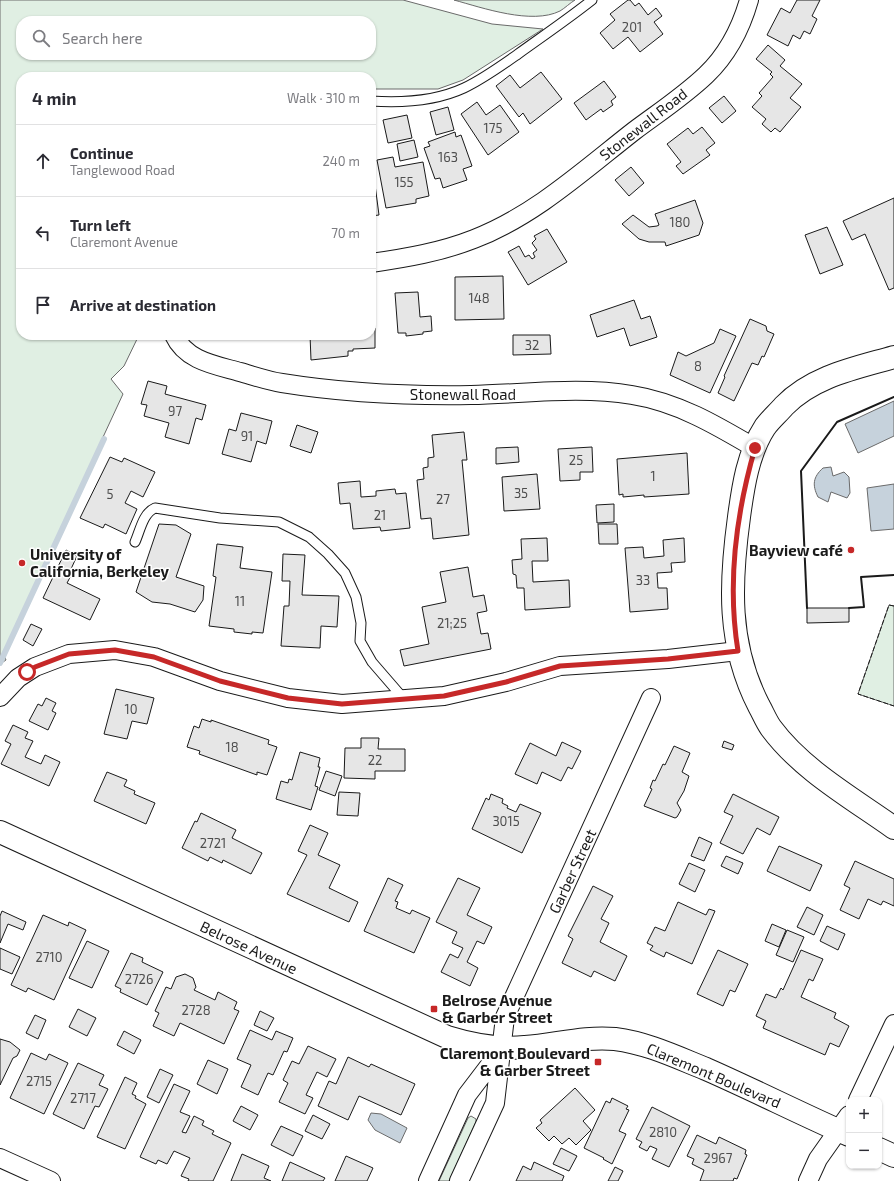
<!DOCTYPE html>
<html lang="en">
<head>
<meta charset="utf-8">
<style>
	:root { --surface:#fff; --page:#f7f7f7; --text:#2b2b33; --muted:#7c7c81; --line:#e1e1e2 }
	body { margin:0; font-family:"Exo 2",sans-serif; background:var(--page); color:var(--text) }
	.controls { position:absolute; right:12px; bottom:12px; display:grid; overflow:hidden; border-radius:8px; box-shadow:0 1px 3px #0004 }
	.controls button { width:36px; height:36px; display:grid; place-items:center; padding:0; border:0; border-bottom:1px solid var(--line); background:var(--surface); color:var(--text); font:20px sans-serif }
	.stop { position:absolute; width:12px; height:12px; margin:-9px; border:3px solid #c62828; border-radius:50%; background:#fff }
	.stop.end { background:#c62828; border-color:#fff; box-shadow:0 1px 4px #0008 }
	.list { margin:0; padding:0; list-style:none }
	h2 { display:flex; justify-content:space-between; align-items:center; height:52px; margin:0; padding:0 16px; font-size:17px }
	h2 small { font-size:13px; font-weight:400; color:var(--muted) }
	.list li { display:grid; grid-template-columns:26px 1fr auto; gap:12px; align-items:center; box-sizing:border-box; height:72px; padding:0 16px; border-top:1px solid var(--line) }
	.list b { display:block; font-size:15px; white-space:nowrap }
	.list p { margin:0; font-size:13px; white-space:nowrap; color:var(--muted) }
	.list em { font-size:13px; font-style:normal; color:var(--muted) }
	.icon { flex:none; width:22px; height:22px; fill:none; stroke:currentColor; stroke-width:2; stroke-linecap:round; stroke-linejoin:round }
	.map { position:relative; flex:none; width:894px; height:1181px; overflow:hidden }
	.search { position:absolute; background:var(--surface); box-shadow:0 1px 3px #0004; left:16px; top:16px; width:360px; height:44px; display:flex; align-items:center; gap:10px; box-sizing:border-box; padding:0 14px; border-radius:16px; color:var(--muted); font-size:15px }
	.panel { position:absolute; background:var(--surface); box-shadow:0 1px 3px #0004; left:16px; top:72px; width:360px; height:268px; border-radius:16px }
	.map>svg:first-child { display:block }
	.green { fill:#e0efe3; stroke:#6a6a6a; fill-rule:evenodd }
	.water { fill:#c6d2dc; stroke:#6a6a6a }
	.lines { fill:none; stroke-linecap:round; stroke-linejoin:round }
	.stream { stroke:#c6d2dc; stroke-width:6 }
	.building { fill:#e6e6e6; stroke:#1a1a1a }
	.service-casing { stroke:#1a1a1a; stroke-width:11 }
	.minor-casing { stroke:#1a1a1a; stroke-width:20 }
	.tertiary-casing { stroke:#1a1a1a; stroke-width:24 }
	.secondary-casing { stroke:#1a1a1a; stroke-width:24 }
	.service { stroke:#fff; stroke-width:9 }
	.minor { stroke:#fff; stroke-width:18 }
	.tertiary { stroke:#fff; stroke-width:22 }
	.secondary { stroke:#fff; stroke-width:22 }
	.fence { stroke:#1a1a1a; stroke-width:1; stroke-dasharray:5 2; stroke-linecap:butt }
	.wall { stroke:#1a1a1a; stroke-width:2 }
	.route { stroke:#c62828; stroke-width:5 }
	.poi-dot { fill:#c62828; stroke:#fff; stroke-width:1.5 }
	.labels { text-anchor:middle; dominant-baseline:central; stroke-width:3; stroke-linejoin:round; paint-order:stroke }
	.number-label { font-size:13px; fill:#4d4d4d }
	.street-label { font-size:15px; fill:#1a1a1a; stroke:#fff }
	.poi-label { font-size:15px; font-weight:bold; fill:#1a1a1a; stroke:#fff; text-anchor:end }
</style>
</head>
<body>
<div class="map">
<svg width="894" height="1181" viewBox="0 0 894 1181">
	<rect width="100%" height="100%" fill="#fff"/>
	<path class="green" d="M0,0h403l89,24 51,5 -80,51 -25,9h-67v-12h-66l-13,-3 -1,3h-270v258h118l-15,31 -13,13 12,15 -120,259 3,7 -6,4zM21,21h350v34h-350z
		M454,0h121c-5,3 -10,8 -15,11 -28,14 -77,-3 -106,-11z
		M889,605l5,1v100l-36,-12z
		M471,1116l5,3v3l-27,59h-10l29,-63z"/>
	<path class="water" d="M894,401v35l-36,17 -13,-29z
		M831,467l2,9 11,-4 5,5 1,16 -3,5 -16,-6 -3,10 -10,-5c-6,-12 -5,-20 5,-29z
		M894,484v45l-23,2 -4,-43z
		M371,1113l10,1 26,14 -7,15 -25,-13 -7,-10z"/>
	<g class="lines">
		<path class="stream" d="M0,663l104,-224"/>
	</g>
	<path class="building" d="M628,0h2l5,6 4,-3 9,12 8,-7 6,8 -8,6 9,12 -23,18 -12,-15 -15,12 -13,-16 15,-13 -5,-6z
		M797,0h23l-8,16 5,3 -7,15 -6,-3 -4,8 -7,-4 -5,11 -21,-11 14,-27 9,5z
		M768,45l17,15 -5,6 22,18 -12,14 11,9 -21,25 -5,-4 -4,4 -9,-8 4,-5 -14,-12 10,-11 -3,-3 14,-16 -3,-3 2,-2 -16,-13z
		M541,72l21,27 -32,25 -7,-11 -4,4 -23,-31 14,-11 10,13z
		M604,81l12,16 -5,4 2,4 -10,7 -2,-3 -15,11 -12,-17z
		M724,96l12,15 -14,12 -13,-15z
		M477,102l9,13 14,-10 19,27 -31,23 -27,-41z
		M448,107l6,23 -18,5 -6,-23z
		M407,115l5,23 -24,5 -5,-23z
		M702,127l13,16 -9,7 4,5 -27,19 -7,-8 5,-4 -14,-18 21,-16 5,6z
		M455,132l1,5 5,-2 11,31 -9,3 4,11 -24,8 -3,-10 -5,1 -11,-31 6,-2 -2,-4z
		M414,140l4,17 -18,4 -3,-17z
		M393,157l2,10 28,-5 6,34 -13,3v4l-30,5 -9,-48z
		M631,167l13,16 -15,13 -14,-16z
		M371,177h3l5,38 -8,1z
		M894,198v90l-5,2 -24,-56 -13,6 -9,-19z
		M695,200l8,23 -4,12 -33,11 -1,-4h-16l-10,-3 -17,-15 11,-9 16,12 8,-1 2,-1 -4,-11z
		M827,227l16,38 -23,9 -15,-39z
		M547,229l20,33 -39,23 -20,-33 11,-6 6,11 4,-2 3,4 3,-2 -2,-4 4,-3 -5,-7 4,-4 -2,-3z
		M503,276l1,43 -49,1v-43z
		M418,292l2,25 11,-1 1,15 -9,1v2l-17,2v-3h-8l-3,-40z
		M634,300l7,19 9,-3 7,21 -27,9 -6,-18 -27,9 -7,-22z
		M750,319l16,7 1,5 7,3 -10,23 -2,-1 -4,9 -6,-2 -18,38 -16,-8 7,-16 -1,-1z
		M371,328h4v20l-22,1v2h-5v5l-37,4 -1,-25h61z
		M720,329l16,7 -26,57 -40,-18 8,-23 8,4 28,-13z
		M513,335h37l1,19 -38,1z
		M148,381l19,5 -2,8 41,11 -4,15 -6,-2 -7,26 -24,-7 4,-14 -25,-7 3,-11 -6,-1z
		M241,413l31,8 -6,23 -9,-3 -6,21 -29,-8 7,-25 7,2z
		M297,425l21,7 -7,21 -21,-7z
		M464,432l3,28h-5l7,75 -36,4 -2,-21 -10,1 -4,-39 7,-1 -1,-11 5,-1v-9l6,-1 -2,-22z
		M518,447l1,15 -23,2v-16z
		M592,447l1,25h-13v8l-20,1 -2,-32z
		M687,453l2,41 -45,3v-2l-21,2v-3l-4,1 -2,-36z
		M110,457l12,5 2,-4 31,14 -12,25 -12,-6 -6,12 12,6 -11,25 -21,-10 -2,4 -23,-10z
		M537,474l3,35 -36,2 -2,-34z
		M360,481l1,16 15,-1v-5l19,-2 1,5 10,-1 4,35 -29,3 -1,-4 -27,2 -3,-26 -10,1 -2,-21z
		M614,504v18l-17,1 -1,-18z
		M159,524l17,1 15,9 -15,43 28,9 -1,14 -8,12 -25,-8 -18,-2 -16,-10z
		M598,524h19l1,20h-19z
		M547,538l1,23h-16l1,21 36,-2 1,27 -45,3 -1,-22h-7l-1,-13 -3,-1 -1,-14 10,-1 -1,-20z
		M684,538l1,24 -14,1 1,9 -15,1 1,15h9l1,21 -38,3 -5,-64 18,-1 1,11 20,-2 -1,-16z
		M217,544l26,3 -3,21 32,4 -9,61 -11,-1v2l-18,-2v-3l-25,-3 7,-49 -3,-1z
		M66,550l11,6 -6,13 3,1 -7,13 33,16 -10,21 -47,-22z
		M283,554l22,1 -3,40 37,1 -2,31 -16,-1 -1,22 -39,-2 3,-40h5l1,-25h-8z
		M468,567l5,30 11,-2 3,16 -10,2 4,21 7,-1 3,16 -87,17 -4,-16 29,-6 -7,-37 24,-5 -6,-30z
		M807,608h42v14l-42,1z
		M31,624l11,5 -9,17 -10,-6z
		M116,689l38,9 -7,26 -15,-3 -5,18 -23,-5z
		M46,698l10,5 -4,8 4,2 -8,17 -19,-9 9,-17 4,2z
		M202,719l9,3v-2l58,20 -1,4 9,3 -10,28 -10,-3v3l-58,-21 1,-3 -13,-4 7,-21 5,2z
		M13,725l15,7 -3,6 8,3 -8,16 16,7 4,-9 15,7 -11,24 -48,-22 10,-20 -6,-3z
		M361,738h18l-1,11h27v22h-30v8l-31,-1 1,-30h16z
		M724,741l10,4 -2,5 -10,-3z
		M562,742l19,9 -9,18 -4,-2 -7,14 -19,-9 -5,12 -22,-10 15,-31 26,13z
		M674,746l16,7 -8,19 7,4 -5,15 -7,12 4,7 -4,7 -2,1 -31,-12 8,-17 -2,-1 3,-8 2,1 8,-17 2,1z
		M300,752l20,6 -2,9h2l-5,19 3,1 -7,23 -35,-11 5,-18 7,2 1,-4 3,1z
		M326,771l16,5 -7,20 -16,-6z
		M107,772l20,8 -3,6 11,5 -1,3 21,9 -9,21 -52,-23z
		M339,792l21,1 -2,23 -21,-1z
		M491,794l12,5 -1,4 6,3 -1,2 9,4 4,-8 21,9 -19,40 -50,-24 14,-31 3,2z
		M733,794l46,23 -9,18 -13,-7 -14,26 -23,-11 13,-27 -9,-4z
		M201,813l35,17 -4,8 30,15 -11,21 -28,-14 -1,3 -12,-6 -2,4 -26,-13 13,-27 2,1z
		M310,825l18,8 -10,22 22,10 -11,23 29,14 -9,20 -62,-28 20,-39 -9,-4z
		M699,837l13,6 -8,18 -13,-5z
		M779,846l43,19 -12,26 -43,-20z
		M726,856l17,7 -5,11 -17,-8z
		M855,861l39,18v27l-11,-5 -2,4 -13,-6 -9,20 -19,-9 10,-22 -6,-3z
		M689,863l16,7 -10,22 -16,-8z
		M388,878l15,7 -8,16 3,1 -2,6 14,6 2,-4 18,8 -16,35 -50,-22z
		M458,878l22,10 -13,27 25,12 -8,17 -7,-3 -10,21 11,6 -8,18 -29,-14 9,-18 8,4 5,-10 -11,-5 5,-11 -21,-10z
		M593,886l20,10 -12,23 8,4 -9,19 27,14 -12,25 -21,-10 -3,6 -29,-14 11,-24 -5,-3z
		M678,902l28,13 3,-6 6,2 -23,53 -26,-12 -2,5 -14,-7 3,-4 -6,-3 8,-16 10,4z
		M807,907l16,8 -9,20 -17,-8z
		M2,911l24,11 -3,8 -15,-6 -8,19v-27z
		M43,915l25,11 1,-4 17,8 -32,70 -26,-12 -2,4 -15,-7z
		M772,924l14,6 -7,17 -14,-6z
		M827,926l18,8 -7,16 -18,-9z
		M787,930l17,7 -11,25 -17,-7z
		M87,941l22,10 -17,37 -23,-10z
		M0,948l20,9 -8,17 -12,-5z
		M718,950l30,14 -13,28 -5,-2 -7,16 -26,-12z
		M801,950l22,9 -10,22 -4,-2 -8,18 35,16 -2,5 15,8 -10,21 -9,-4 -5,12 -62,-27 3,-7 -10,-5 10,-22 10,4 5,-10 2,2z
		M131,953l12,5 -1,4 21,10 -16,33 -27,-13 1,-3 -6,-3z
		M185,974l8,4 3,9 -2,3 21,10 3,-8 19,10 -3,7 5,2 -15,33 -44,-21 -6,13 -21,-10 6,-13 -4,-2 11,-24 5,2 5,-12z
		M78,1009l18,9 -9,18 -18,-9z
		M260,1011l14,7 -7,13 -13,-6z
		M35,1015l11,5 -8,19 -12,-6z
		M250,1030l22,10 4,-9 17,7 -6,14 -3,-1 -11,24 -5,-2 -10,22 -17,-8 10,-22 -14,-6z
		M124,1031l17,9 -7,14 -17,-9z
		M0,1039l10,3 10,8 -3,6 -4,2 -13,27z
		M308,1046l28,13 -9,18 -10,-5 -11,23 7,3 -8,16 -26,-12 9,-19 -5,-3 9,-19 7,3z
		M31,1053l15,7 3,-6 19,9 -24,51 -34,-16z
		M348,1057l21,10 2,-3 44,20 -14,31 -42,-19 -11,24 -30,-14 11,-25 7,3z
		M208,1060l20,9 -11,25 -20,-10z
		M78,1063l26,12 -5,10 9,4 -9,18 -4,-1 -11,23 -31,-15z
		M160,1069l13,6 -14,28 -12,-6z
		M125,1077l12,6 -5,11 4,2 -1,2 11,6 -21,45 -28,-12z
		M174,1084l16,7 -10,21 10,4 -8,16 4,1 8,-17 10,5 -2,4 12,6 -2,3 19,9 -18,38h-25l1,-2 -8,-3 9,-18 -16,-7 -7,13 -9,-4 -2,4 -16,-7z
		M575,1088l20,22 -12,11 8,9 -15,15 -7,-7 -7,6 -8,-8 -5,5 -13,-13 6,-5 -2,-3z
		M612,1098l16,8 -2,3 3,1 -10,21 7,3 -14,30 -9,-5 1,-1 -20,-10 22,-47 4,2z
		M241,1106l17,9 -8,15 -17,-9z
		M652,1107l38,19 -21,41 -17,-8 5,-10 -7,-3 -3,5 -8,-4 3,-5 -6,-3z
		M313,1115l17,9 -8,15 -17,-8z
		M281,1126l22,10 -10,20 -22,-11z
		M697,1135l19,9 3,-7 27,13 -1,4 2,1 -10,24 -3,-1 -1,3h-33l4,-11 -12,-6 2,-5 -7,-3z
		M561,1148l16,8 -8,15 -16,-7z
		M242,1154l27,12 -5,12 7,3h-40z
		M346,1156l27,12 -6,13h-32z
		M290,1162l35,16 -2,3h-41z
		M534,1162l30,14 -2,5h-46l7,-15 8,4z
		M615,1167l8,4 -5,10h-10z"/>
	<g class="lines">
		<g class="service-casing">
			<path id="service" d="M371,101c30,2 65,0 93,-13 19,-9 37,-22 54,-34 25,-18 50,-35 74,-54
				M135,542c5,-11 8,-29 20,-34l65,10 59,4 30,15 19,17 17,19 11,24 5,26 -1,18 12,21 32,37"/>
		</g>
		<g class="minor-casing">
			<path id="minor" d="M371,263c35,-5 70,-11 103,-24 60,-23 110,-69 160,-108 24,-18 50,-35 72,-56 21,-20 35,-47 43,-75
				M174,335c12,26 41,30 66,37 14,4 28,9 42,11 62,10 126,13 189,12 53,-1 109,-9 161,0 45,7 84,30 123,53
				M0,697l18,-19 17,-11 34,-13 46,-4 39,7 66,24 68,17 54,6 102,-8 62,-14 54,-16 108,-7 70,-8
				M858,1100l36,-76
				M0,1158l51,23
				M428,1181l39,-86 35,-46
				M459,1181l36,-78 10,-86 146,-319
				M808,1181l10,-22 31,-44"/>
		</g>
		<g class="tertiary-casing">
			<path id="tertiary" d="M0,832l447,205c26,8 51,13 78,10 30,-2 59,-11 90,-8 32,4 61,18 91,30 48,21 95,45 143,66
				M879,1149l15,7"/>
		</g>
		<g class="secondary-casing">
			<path id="secondary" d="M894,357c-38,11 -81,19 -110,49 -6,7 -14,14 -19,21 -17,26 -22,60 -26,90 -9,66 -12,127 20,189 4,7 7,15 12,22 31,42 81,70 123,100"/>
		</g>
		<use href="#service" class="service"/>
		<use href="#minor" class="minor"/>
		<use href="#tertiary" class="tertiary"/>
		<use href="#secondary" class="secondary"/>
		<path class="fence" d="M894,606l-5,-1 -31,89 36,12"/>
		<path class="wall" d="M807,608l-6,-137 36,-49 57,-25
			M849,608l15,-1 -3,-30 33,-2"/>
	</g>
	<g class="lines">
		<path class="route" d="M27,672l8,-5 34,-13 46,-4 39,7 66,24 68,17 54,6 102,-8 62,-14 54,-16 108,-7 70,-8c-11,-68 -2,-137 17,-203"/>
	</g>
	<g class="poi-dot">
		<circle cx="851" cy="550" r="4"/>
		<circle cx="22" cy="563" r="4"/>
		<rect x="430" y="1005" width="8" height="8" rx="2"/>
		<rect x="594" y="1058" width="8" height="8" rx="2"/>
	</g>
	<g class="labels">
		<g class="number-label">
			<text x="632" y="27">201</text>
			<text x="493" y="128">175</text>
			<text x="448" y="157">163</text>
			<text x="404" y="182">155</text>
			<text x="680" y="222">180</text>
			<text x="479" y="298">148</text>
			<text x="532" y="345">32</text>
			<text x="698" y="366">8</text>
			<text x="175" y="411">97</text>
			<text x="247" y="436">91</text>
			<text x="576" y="460">25</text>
			<text x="653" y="476">1</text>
			<text x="521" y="493">35</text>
			<text x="110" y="494">5</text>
			<text x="443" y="499">27</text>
			<text x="380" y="515">21</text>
			<text x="643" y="580">33</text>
			<text x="240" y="601">11</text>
			<text x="452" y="623">21;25</text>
			<text x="131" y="709">10</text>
			<text x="232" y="747">18</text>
			<text x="375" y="760">22</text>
			<text x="506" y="821">3015</text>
			<text x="213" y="843">2721</text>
			<text x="49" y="957">2710</text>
			<text x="139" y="979">2726</text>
			<text x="196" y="1010">2728</text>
			<text x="39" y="1081">2715</text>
			<text x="83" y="1098">2717</text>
			<text x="663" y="1132">2810</text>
			<text x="718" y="1158">2967</text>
		</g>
		<g class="street-label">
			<text transform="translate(643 124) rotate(-38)">Stonewall Road</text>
			<text x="463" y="394">Stonewall Road</text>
			<text transform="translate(572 871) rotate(-65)">Garber Street</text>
			<text transform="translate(249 947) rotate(25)">Belrose Avenue</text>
			<text transform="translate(714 1075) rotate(23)">Claremont Boulevard</text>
		</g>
		<g class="poi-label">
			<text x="843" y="550">Bayview café</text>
			<text x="30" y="554" text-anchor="start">University of<tspan x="30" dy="17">California, Berkeley</tspan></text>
			<text x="442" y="1000" text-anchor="start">Belrose Avenue<tspan x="442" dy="17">&amp; Garber Street</tspan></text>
			<text x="590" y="1053">Claremont Boulevard<tspan x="590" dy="17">&amp; Garber Street</tspan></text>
		</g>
	</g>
</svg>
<div class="controls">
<button>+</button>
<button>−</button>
</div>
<div class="stop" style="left:27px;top:672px"></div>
<div class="stop end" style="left:755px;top:448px"></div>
<div class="search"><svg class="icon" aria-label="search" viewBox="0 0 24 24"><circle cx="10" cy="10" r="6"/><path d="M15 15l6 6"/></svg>Search here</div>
<section class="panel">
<h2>4 min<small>Walk · 310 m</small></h2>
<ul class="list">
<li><svg class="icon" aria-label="ahead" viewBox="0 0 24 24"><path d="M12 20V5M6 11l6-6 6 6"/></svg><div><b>Continue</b><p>Tanglewood Road</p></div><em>240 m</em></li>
<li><svg class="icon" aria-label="left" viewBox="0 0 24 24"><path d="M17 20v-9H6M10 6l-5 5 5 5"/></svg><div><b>Turn left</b><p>Claremont Avenue</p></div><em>70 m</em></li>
<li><svg class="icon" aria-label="arrive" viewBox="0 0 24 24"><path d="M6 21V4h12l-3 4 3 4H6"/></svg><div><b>Arrive at destination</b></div></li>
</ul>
</section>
</div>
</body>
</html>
